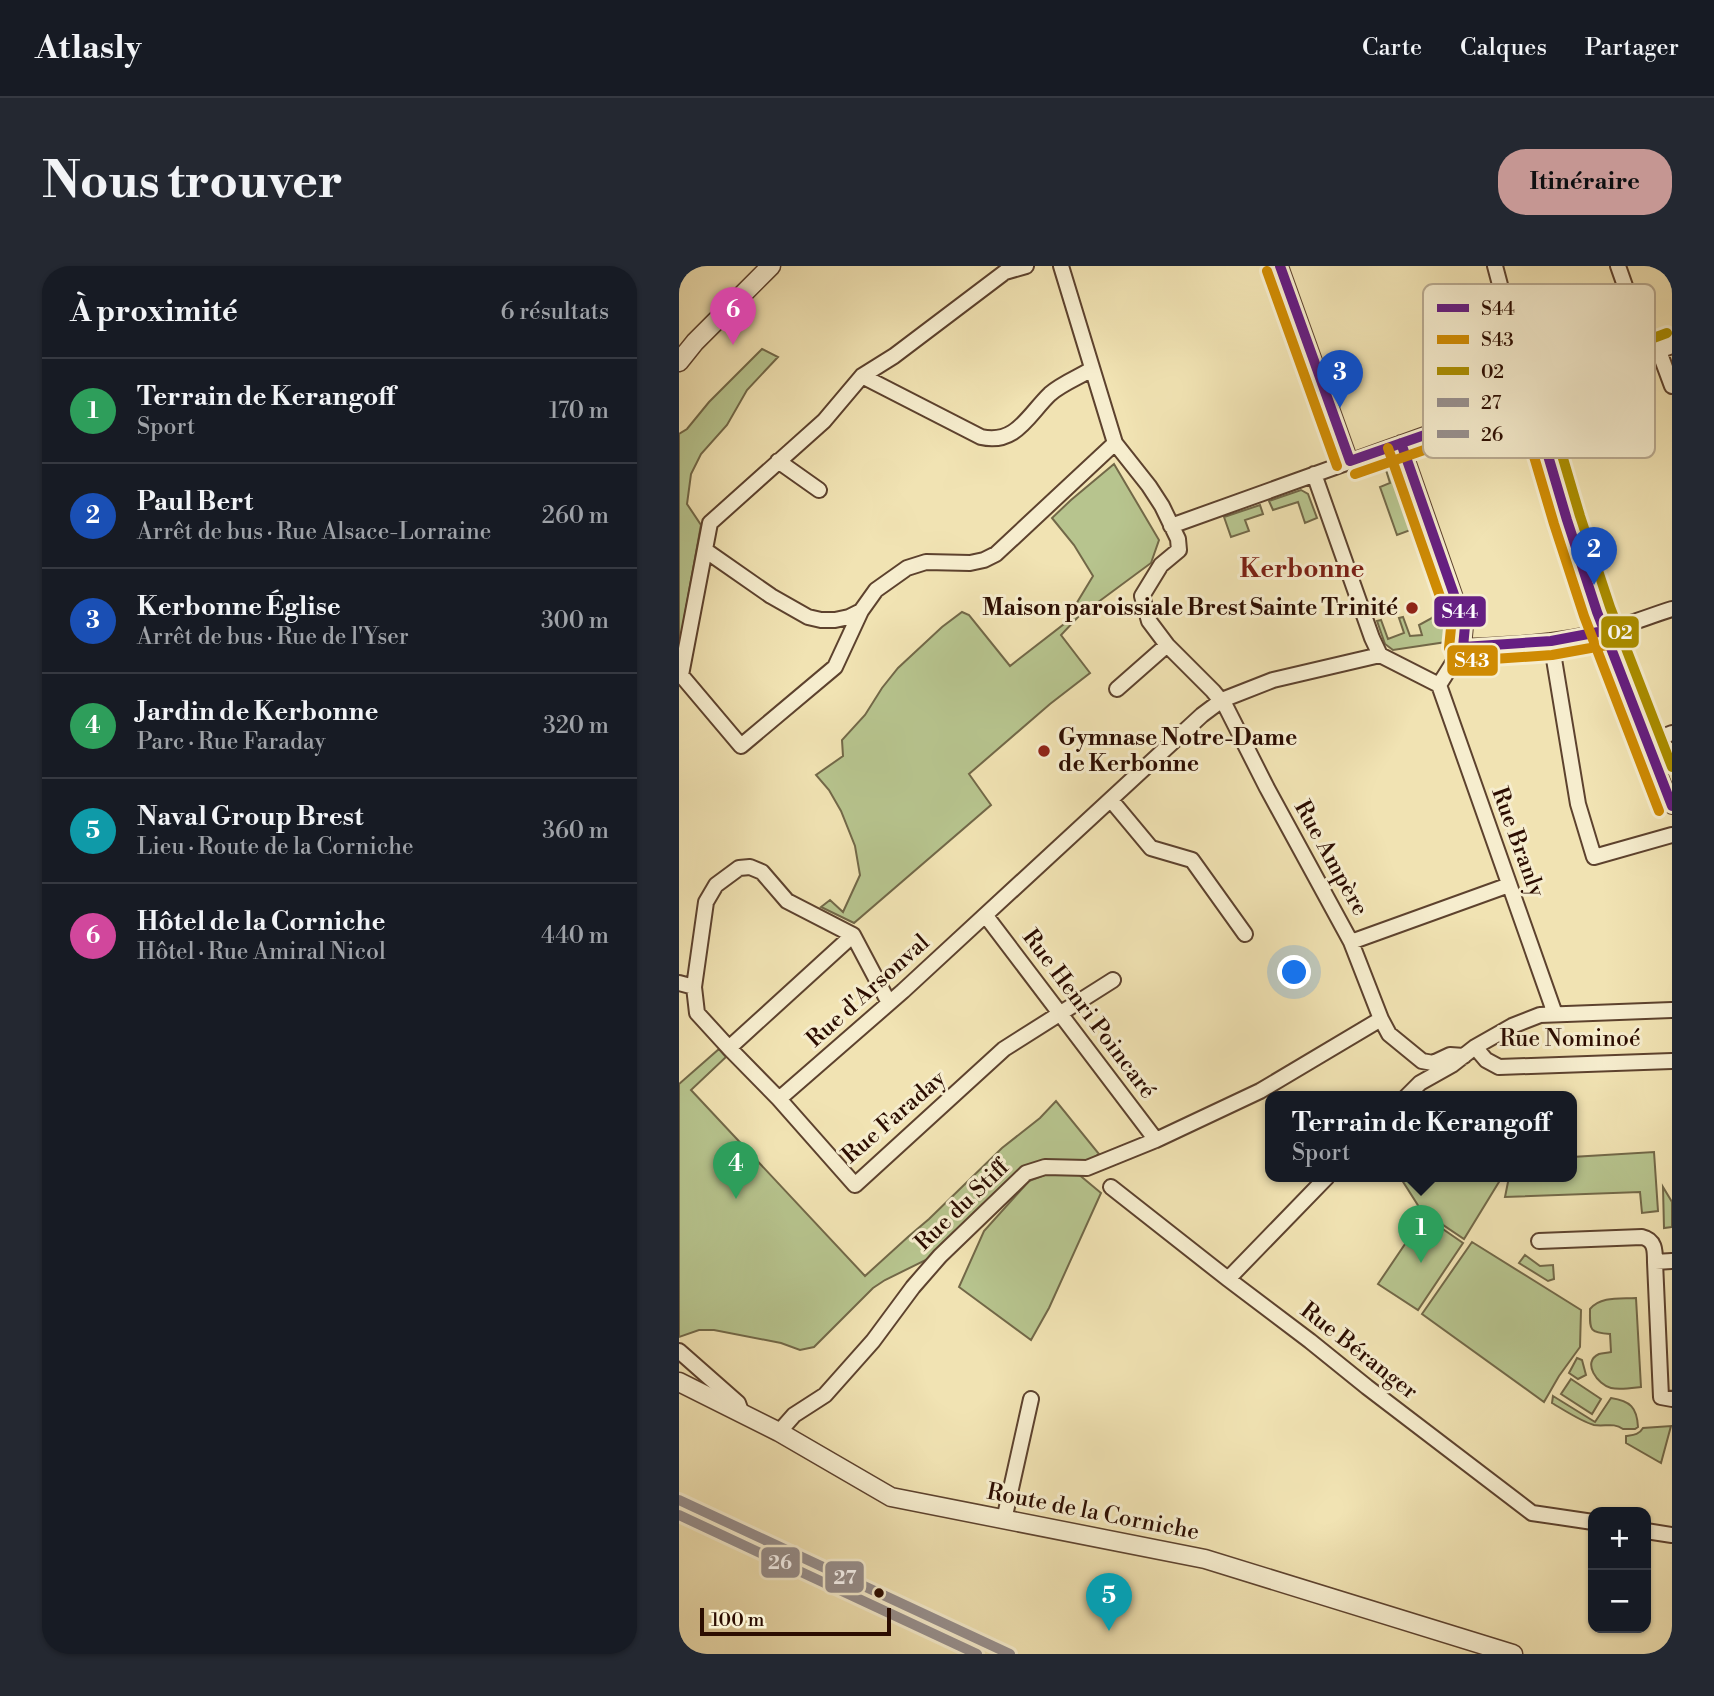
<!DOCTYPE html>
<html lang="fr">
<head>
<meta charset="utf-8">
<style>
	:root { --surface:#171b24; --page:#242831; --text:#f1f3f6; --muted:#9ea1a6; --line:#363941; --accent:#c59692 }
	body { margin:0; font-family:"Libre Bodoni",serif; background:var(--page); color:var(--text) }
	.controls { position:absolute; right:21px; bottom:21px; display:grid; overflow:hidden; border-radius:14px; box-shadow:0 2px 5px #0004 }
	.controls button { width:63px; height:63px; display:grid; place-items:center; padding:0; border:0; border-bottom:2px solid var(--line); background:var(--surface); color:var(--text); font:35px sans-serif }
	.scale { position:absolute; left:21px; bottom:18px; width:191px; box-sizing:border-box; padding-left:7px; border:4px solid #2c0d01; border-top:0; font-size:19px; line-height:24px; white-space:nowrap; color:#2c0d01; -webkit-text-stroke:5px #f6edce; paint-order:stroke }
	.you { position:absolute; left:616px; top:707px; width:24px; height:24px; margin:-18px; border:5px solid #fff; border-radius:50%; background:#1a73e8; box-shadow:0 0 0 10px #1a73e833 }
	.badge { display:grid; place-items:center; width:46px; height:46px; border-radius:50%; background:var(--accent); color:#fff; font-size:23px; font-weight:700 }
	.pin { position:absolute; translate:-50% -58px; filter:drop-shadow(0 2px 4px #0008) }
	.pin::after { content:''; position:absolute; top:37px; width:24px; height:21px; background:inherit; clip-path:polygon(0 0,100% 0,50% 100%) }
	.popup { position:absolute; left:586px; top:825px; width:312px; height:91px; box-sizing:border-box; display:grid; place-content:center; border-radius:14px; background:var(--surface); filter:drop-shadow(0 2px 5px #0005); font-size:23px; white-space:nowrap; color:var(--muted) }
	.popup b { font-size:26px; color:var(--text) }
	.popup::after { content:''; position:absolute; left:50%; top:100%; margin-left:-14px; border:14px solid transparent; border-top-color:var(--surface) }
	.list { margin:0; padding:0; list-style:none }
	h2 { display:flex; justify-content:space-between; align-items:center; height:91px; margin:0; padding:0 28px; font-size:30px }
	h2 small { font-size:23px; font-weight:400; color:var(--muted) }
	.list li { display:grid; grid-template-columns:46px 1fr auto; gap:21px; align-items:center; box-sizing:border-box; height:105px; padding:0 28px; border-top:2px solid var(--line) }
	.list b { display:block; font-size:26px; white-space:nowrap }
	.list p { margin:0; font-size:23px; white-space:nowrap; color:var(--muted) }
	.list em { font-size:23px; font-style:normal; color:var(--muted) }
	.map { position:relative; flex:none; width:993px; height:1388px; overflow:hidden; border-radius:28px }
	header { display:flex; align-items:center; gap:42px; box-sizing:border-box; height:98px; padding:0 35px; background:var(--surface); border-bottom:2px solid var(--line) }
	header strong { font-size:33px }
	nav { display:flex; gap:38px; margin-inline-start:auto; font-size:24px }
	.intro { display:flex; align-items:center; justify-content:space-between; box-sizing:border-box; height:168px; padding:0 42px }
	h1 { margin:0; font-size:49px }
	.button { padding:18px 32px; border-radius:28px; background:var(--accent); color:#111; font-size:24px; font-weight:700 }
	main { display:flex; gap:42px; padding:0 42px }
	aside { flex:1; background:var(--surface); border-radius:28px; box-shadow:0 2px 5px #0004 }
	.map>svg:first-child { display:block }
	.green { fill:#b7c48e; stroke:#726848; stroke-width:2 }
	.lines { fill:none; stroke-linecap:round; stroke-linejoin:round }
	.minor-casing { stroke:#5d422e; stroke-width:18 }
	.tertiary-casing { stroke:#5d422e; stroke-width:21 }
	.minor { stroke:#f6edce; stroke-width:14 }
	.tertiary { stroke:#f6edce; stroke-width:18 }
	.bus-1-casing { stroke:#f6edce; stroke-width:16 }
	.bus-2-casing { stroke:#f6edce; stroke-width:16 }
	.bus-3-casing { stroke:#f6edce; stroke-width:16 }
	.bus-4-casing { stroke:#f6edce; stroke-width:16 }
	.bus-5-casing { stroke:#f6edce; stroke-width:16 }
	.bus-1 { stroke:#651f82; stroke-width:10 }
	.bus-2 { stroke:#cf8b03; stroke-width:10 }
	.bus-3 { stroke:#ab8e00; stroke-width:10 }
	.bus-4 { stroke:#97908f; stroke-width:10 }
	.bus-5 { stroke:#97908f; stroke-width:10 }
	.poi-dot { fill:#8f2418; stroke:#f6edce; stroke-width:2.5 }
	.bus-dot { fill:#2c0d01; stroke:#f6edce; stroke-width:2.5 }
	.labels { text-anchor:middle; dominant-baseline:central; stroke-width:6; stroke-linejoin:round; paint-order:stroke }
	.poi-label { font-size:23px; font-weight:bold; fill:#2c0d01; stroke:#f6edce; text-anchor:end }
	.street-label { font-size:23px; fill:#2c0d01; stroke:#f6edce }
	.quarter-label { font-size:26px; font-weight:bold; fill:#7a1f14; stroke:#f6edce }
	.key { fill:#f6edce; stroke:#b9aa90; stroke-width:2 }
	.key-label { font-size:19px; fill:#2c0d01 }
	.line-badge { stroke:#f6edce; stroke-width:2.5 }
	.badge-label { font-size:19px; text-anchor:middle; font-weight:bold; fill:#fff }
</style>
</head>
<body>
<header>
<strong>Atlasly</strong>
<nav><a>Carte</a><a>Calques</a><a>Partager</a></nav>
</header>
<div class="intro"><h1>Nous trouver</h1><a class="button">Itinéraire</a></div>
<main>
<aside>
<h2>À proximité<small>6 résultats</small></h2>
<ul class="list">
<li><span class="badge" style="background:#2e9e5b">1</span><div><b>Terrain de Kerangoff</b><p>Sport</p></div><em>170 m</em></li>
<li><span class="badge" style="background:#1a4fb4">2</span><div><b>Paul Bert</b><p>Arrêt de bus · Rue Alsace-Lorraine</p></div><em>260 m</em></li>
<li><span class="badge" style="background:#1a4fb4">3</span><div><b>Kerbonne Église</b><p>Arrêt de bus · Rue de l'Yser</p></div><em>300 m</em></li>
<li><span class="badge" style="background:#2e9e5b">4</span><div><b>Jardin de Kerbonne</b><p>Parc · Rue Faraday</p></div><em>320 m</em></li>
<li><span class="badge" style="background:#0f9aa8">5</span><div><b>Naval Group Brest</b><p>Lieu · Route de la Corniche</p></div><em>360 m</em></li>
<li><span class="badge" style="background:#d1479c">6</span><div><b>Hôtel de la Corniche</b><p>Hôtel · Rue Amiral Nicol</p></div><em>440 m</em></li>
</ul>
</aside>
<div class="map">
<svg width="993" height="1388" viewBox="0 0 993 1388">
	<rect width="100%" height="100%" fill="#f1e3b3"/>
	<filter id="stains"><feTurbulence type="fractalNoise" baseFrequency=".00286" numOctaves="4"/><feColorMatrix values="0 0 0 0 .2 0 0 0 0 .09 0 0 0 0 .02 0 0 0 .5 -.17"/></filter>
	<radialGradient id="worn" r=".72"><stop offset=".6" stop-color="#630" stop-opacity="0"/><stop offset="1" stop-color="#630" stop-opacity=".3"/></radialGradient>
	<path class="green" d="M83,83l16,8 -31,33 -20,35 -26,29 -10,20 -4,30 14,21 -22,122v-213l8,-5 22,-27z
		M435,198l45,76 -8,23 -73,54 -17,18 29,38 -40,31 -81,70 22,31 -137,118 -33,-16 9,-7 13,12 17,-37 -5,-29 -14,-35 -12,-21 -13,-15 27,-19 -1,-16 23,-25 17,-27 16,-20 44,-41 20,-15 7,3 41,51 54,-42 29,-48 -19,-31 -22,-27 19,-18z
		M715,201l22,61 -19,7 -17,-48 10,-4 -4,-13z
		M622,224l7,4 9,24 -12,5 -7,-21 -25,8 -4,-9z
		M581,239l3,9 -18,6 4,11 -18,6 -7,-20z
		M763,337l10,31 -6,8 -53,8 -8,-6 -8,-23 4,-1 7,19 16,-6 -5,-15 4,-1 7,19 12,-1 -3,-10 13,-7z
		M40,783l7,8 -35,33 174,186 44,-40 20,-17 73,-71 38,-30 16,-17 43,53 -11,7 -41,2 -115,94 -47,23 -12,8 -59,59 -14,3 -19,-7 -67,-13h-15l-20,7v-253z
		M975,886l4,59 -16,2 -2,-21 -135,5 4,-20h62l1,-20z
		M371,907h27l24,20 -52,115 -18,32 -72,-53 25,-56 45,-50z
		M721,911h102l-38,62 -43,-29z
		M984,921l9,15v25l-8,1z
		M745,950l39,27 -45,67 -40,-26z
		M793,976l109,68 -1,37 -21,29 -15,26 -122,-88z
		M846,989l15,11 13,-1 1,14 -6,2 -29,-18z
		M957,1032l5,89c-9,1 -21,3 -30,1 -13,-3 -30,-26 -12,-34 4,-1 8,-1 12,-2l-1,-18c-22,-1 -20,-5 -20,-25 11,-13 30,-10 46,-11z
		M898,1092l5,2 4,15 -8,4 -9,-6z
		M892,1113l30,20 -9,15 -31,-20z
		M874,1130l42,26 16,-24c19,3 26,9 27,29l-3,2h-12c-10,-7 -18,-2 -29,-4 -12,-3 -30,-15 -42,-22z
		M992,1160l-10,37 -35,-20v-7c7,-1 13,-1 17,-8z"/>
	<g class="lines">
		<g class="minor-casing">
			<path id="minor" d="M382,0l54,177 34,43 13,20 16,33 1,11 -18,15 -19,31 7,25 18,24 46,46 13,16 41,81 84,154 30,77 8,15 33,27 11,2 17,-8 14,1
				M601,0l70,195
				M816,0c28,106 57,212 92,317 25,75 55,149 85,223
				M939,0l31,88
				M980,85l13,35
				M183,110l119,61c35,8 47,-22 69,-43 11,-10 29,-17 42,-25
				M99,195l41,29
				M635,208l58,164 8,17
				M492,260l501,-180
				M26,284l66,46 37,21 13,3h14l14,-3 12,-6 15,-21 31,-22 19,-6 44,1 14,-3 12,-6 119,-111
				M182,345l-26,56 -94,79 -60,-71 29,-152 114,-102 38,-45 32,-20 111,-84 21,-6
				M872,375l27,163 16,53 78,-22
				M784,381c47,-2 96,-4 142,-16 22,-6 45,-15 67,-22
				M760,419l116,329
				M438,423l50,-44
				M968,477l25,-10
				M432,534l40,48 41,12 53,74
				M307,650l170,224
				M672,676l158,-57
				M0,717l15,4
				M210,737l-36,-68 -66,-34 -25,-29 -12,-5 -11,1 -23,17 -10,17 -12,85 3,26 32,35 50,51 76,86 149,-136 109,-69
				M796,781l11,13 13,7 173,-6
				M50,782l124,-113
				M727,831l14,-14 32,-18 23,-18 37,-21 28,-11 132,-5
				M100,833l124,-108 299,-276 20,-15 51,-20 107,-25 59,30 24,-38 2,-21 -64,-183
				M432,921l117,92 82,62 57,46 165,126 61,9
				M860,975l103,-4c13,3 13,13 13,25l17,-1
				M976,996l6,135 11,2
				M549,1013l99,-102
				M0,1085l59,52 4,11
				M100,1166l15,-17 31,-20 48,-54 40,-54 27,-31 86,-83 19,-6 42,1 69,-28 104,-49 121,-72
				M325,1254l27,-121
				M967,1265l26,4"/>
		</g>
		<g class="tertiary-casing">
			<path id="tertiary" d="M0,96l16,-20 76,-76
				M0,1116l100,50 112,65 314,62 308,95"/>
		</g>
		<use href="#minor" class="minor"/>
		<use href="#tertiary" class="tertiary"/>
		<g class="bus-1-casing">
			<path id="bus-1" d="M601,0l70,195
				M722,177l64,183 -2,21 88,-6 53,-10
				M671,195l181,-63 36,122 30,92 75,194"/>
		</g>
		<g class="bus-2-casing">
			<path id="bus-2" d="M588,5l70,195
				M709,182l63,180 -2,20 5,10 10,3 88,-6 55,-10
				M676,208l167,-58 32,108 30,92 75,195"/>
		</g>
		<g class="bus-3-casing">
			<path id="bus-3" d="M847,119l141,-52
				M865,128l36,122 30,91 62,160"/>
		</g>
		<g class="bus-4-casing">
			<path id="bus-4" d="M0,1234l331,154"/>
		</g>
		<g class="bus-5-casing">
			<path id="bus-5" d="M0,1249l298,139"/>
		</g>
		<use href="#bus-1" class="bus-1"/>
		<use href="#bus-2" class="bus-2"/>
		<use href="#bus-3" class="bus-3"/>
		<use href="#bus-4" class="bus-4"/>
		<use href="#bus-5" class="bus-5"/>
	</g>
	<g class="poi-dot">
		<circle cx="733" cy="342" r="7"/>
		<circle cx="365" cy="485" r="7"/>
	</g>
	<circle class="bus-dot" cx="200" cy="1327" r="6"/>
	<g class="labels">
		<g class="poi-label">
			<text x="719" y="342">Maison paroissiale Brest Sainte Trinité</text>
			<text x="379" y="472" text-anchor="start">Gymnase Notre-Dame<tspan x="379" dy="26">de Kerbonne</tspan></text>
		</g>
		<g class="street-label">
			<text transform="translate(839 576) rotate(70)">Rue Branly</text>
			<text transform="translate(652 592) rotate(61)">Rue Ampère</text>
			<text transform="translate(189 725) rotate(-42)">Rue d'Arsonval</text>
			<text transform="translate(410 748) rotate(53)">Rue Henri Poincaré</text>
			<text x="891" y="773">Rue Nominoé</text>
			<text transform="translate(215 851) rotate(-41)">Rue Faraday</text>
			<text transform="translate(283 939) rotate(-44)">Rue du Stiff</text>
			<text transform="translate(680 1085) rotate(38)">Rue Béranger</text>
			<text transform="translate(414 1246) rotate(11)">Route de la Corniche</text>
		</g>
		<g class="quarter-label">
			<text x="623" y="303">Kerbonne</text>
		</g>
	</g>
	<rect x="744" y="18" width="232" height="174" rx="10" class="key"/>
	<rect x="758" y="38" width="32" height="8" fill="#651f82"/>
	<rect x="758" y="69" width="32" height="9" fill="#cf8b03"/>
	<rect x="758" y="101" width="32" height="8" fill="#ab8e00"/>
	<rect x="758" y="132" width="32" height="9" fill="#97908f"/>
	<rect x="758" y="164" width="32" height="8" fill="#97908f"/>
	<g class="key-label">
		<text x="802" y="49">S44</text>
		<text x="802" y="80">S43</text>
		<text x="802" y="112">02</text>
		<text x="802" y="143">27</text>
		<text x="802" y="175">26</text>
	</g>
	<g class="line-badge">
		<rect x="754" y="329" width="54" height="33" rx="7" fill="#651f82"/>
		<rect x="921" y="349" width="40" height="34" rx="7" fill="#ab8e00"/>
		<rect x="767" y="378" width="53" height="33" rx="7" fill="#cf8b03"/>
		<rect x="81" y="1280" width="41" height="33" rx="7" fill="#97908f"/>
		<rect x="145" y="1294" width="41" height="34" rx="7" fill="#97908f"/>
	</g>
	<g class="badge-label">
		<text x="781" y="352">S44</text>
		<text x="941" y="373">02</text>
		<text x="793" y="401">S43</text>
		<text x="101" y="1303">26</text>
		<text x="166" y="1318">27</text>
	</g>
	<rect width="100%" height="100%" filter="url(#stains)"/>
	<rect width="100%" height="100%" fill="url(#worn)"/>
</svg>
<div class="controls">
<button>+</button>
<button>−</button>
</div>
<div class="scale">100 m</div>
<div class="you"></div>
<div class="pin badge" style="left:742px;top:997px;background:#2e9e5b">1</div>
<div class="popup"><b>Terrain de Kerangoff</b>Sport</div>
<div class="pin badge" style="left:915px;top:319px;background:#1a4fb4">2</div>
<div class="pin badge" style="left:661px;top:142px;background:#1a4fb4">3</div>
<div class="pin badge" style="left:57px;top:933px;background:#2e9e5b">4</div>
<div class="pin badge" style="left:430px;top:1365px;background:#0f9aa8">5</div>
<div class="pin badge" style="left:54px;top:79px;background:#d1479c">6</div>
</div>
</main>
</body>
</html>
